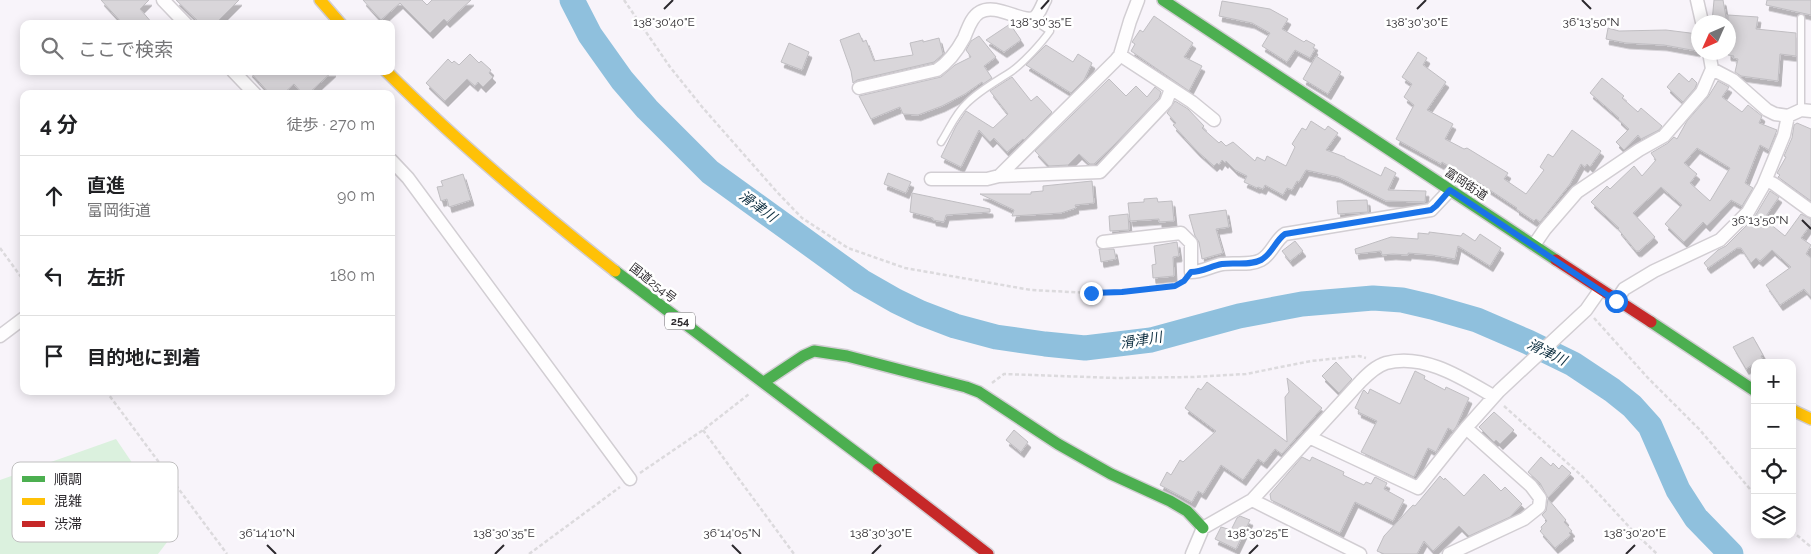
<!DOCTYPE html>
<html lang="ja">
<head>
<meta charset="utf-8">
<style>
	:root { --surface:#fff; --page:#f2f2f2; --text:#202124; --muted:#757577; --line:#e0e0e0 }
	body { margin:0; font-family:Raleway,"Noto Sans JP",sans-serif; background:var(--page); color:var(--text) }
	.controls { position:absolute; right:15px; bottom:15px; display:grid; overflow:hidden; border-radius:10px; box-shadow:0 2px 12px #0003 }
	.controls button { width:45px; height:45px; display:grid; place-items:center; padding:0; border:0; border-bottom:1px solid var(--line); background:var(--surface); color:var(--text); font:25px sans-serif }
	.compass { position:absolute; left:1691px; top:15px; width:45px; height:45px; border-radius:50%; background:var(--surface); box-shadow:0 2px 12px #0003; rotate:225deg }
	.stop { position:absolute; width:15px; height:15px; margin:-11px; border:4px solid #1a73e8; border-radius:50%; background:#fff }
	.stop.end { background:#1a73e8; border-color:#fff; box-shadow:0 1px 5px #0008 }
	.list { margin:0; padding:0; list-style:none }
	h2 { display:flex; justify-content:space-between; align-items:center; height:65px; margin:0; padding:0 20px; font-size:21px }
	h2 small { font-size:16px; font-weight:400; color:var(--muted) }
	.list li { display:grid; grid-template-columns:32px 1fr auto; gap:15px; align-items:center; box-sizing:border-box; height:80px; padding:0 20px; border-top:1px solid var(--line) }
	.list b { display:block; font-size:19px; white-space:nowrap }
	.list p { margin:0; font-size:16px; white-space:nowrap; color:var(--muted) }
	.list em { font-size:16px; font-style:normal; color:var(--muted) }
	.icon { flex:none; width:28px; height:28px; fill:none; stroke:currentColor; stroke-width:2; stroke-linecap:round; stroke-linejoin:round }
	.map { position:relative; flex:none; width:1811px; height:554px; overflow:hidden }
	.search { position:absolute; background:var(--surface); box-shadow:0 2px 12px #0003; left:20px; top:20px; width:375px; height:55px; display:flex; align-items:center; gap:12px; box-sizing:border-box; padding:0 18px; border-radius:10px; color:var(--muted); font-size:19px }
	.panel { position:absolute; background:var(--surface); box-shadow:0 2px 12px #0003; left:20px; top:90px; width:375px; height:305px; border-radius:10px }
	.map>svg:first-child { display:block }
	.green { fill:#dbf1de }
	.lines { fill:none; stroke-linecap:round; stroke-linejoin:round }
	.river { stroke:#8fc0dd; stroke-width:25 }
	.building { fill:#d9d6da; stroke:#c0bec2; fill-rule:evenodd; filter:url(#shadow) }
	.lane-casing { stroke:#d2ced3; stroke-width:9 }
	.street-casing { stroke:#d2ced3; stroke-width:15 }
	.fast-casing { stroke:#d2ced3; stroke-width:14 }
	.slow-casing { stroke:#d2ced3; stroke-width:14 }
	.jam-casing { stroke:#d2ced3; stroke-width:14 }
	.path { stroke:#dcdadd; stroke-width:2.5; stroke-dasharray:4 2.5; stroke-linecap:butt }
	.lane { stroke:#fefdfe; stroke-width:6 }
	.street { stroke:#fefdfe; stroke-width:12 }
	.fast { stroke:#4caf50; stroke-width:11 }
	.slow { stroke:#ffc107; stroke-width:11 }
	.jam { stroke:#c62828; stroke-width:11 }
	.route { stroke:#1a73e8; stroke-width:6 }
	.ticks { fill:none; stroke:#2c292d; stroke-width:2 }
	.labels { text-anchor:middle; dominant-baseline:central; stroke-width:5; stroke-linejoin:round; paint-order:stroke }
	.shield { fill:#fff; stroke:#6b696c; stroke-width:1 }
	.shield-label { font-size:11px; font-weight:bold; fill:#2c292d }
	.street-label { font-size:12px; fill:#2c292d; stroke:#fff }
	.water-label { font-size:14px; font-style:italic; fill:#0e2f40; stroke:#fff }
	.key { fill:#fff; stroke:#c0bfc0; stroke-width:1 }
	.key-label { font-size:14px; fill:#2c292d }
	.ticks-label { font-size:12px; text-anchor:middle; fill:#2c292d; stroke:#fff; stroke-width:5; stroke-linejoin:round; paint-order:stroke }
</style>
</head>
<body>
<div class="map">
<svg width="1811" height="554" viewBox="0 0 1811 554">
	<defs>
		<filter id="shadow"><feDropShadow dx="3" dy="5.5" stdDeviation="0" flood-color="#0004"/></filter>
	</defs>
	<rect width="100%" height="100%" fill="#f8f4fa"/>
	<path class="green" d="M116,439l61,90 -19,25h-158v-74z"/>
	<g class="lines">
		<path class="river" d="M572,0l18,35 32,45 25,29 63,63 151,109 35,20 25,12 34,13 41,11 49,7 40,4 66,-8 88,-24 63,-12 71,-6 29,2 30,7 45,13 51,22 45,22 39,26 20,16 18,20 28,64 18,28 35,36"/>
	</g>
	<path class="building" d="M101,0h48l-9,9 13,15h-30z
		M176,0h63l-24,24h-14z
		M363,0h59l5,5 5,-5h39l-24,22 -3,-3 -14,14 -30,-30 -19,17z
		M1714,0h9l3,17v5h-14z
		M1767,0h44v15l-45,-10z
		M1222,1l48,8 18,10 -6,10 22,13 2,-2 9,5 -2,3 2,1 -5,9 -15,-8 -8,12 -25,-16 8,-13 -18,-10 -33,-7z
		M1728,15l30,2 -2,12 40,4v23l-16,-2 -2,27 -37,-5 -6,-4 3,-13 -5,-1 1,-2 -6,-1z
		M1154,16l39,27 -9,14 18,9 -13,25 -58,-40 4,-7 -3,-2 8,-12 3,2z
		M1010,24l11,16 -17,12 -18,-12z
		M1608,28l11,3 47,-1 32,4v16l-1,1 -33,-6 -38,-2 -20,-4z
		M859,33l4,9 3,-2 8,21 39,-6 -3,-12 13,-3v2l16,-4 4,16 -9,8 -77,18 -4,3 -2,-12 -11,-31z
		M979,36l17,21 -12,9 8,12 -9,6 -1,-2 -17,12 -23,12 -24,9 -15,-1 -3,-7 -29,12 -12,-23 82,-19 14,-12 16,-8 -5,-7 5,-9z
		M789,43l20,9 -7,18 -21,-8z
		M1046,45l27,17 5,-8 14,9 -8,17 -13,13 -45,-28z
		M1418,52l9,6 -4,7 23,17 -19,28 26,14 -8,15 19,10 3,-1 41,25 -4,6 22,15 18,-24 -4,-3 8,-13 5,3 19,-27 29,21 -11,16 -3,-3 -2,3 -4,-3 -11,20 -30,38 -4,-3 -2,2 -18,-12 1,-1 -53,-35 -1,2 -21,-13 -1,2 -45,-25 18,-34 -10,-8 8,-13 -10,-7z
		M470,54l9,9 2,-2 10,9 -2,3 4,4 -10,10 -5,-5 -3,4 -8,-7 -22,22 -19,-18 22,-24 4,4 2,-2 5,4z
		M1316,56l25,16 -13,22 -25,-15z
		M249,71h84l-25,23h-5l-9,-10 -11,10h-13z
		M1679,73l10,9 3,-4 5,5 -2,5 -12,14 -16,-15z
		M1012,77l19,24 6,-5 15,16 -28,28 -1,-1 -16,13 -13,-14 -4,4 -11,-12 -18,37 -20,-10 15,-31 10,-15 27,17 15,-14 -18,-23z
		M1602,78l22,18 -2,2 16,14 3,-4 21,18 -3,4 -18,9 -3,-4 -14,15 -8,-8 13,-13 -11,-10 1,-1 -29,-25z
		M1109,79l17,17 10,-10 11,11 8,-10 6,5 -2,6 -45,47 -20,19h-4l-11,-10 -11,11 -19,1 -14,-15z
		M1718,81l11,6 -7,10 20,15 6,-7 14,11 -3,7 18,7 -8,20 -9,-5 -15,38 8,5 -11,18 -11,-6 -24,26 -4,-4 -19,20 -19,-18 17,-19 -21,-18 -28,26 22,24 -16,14h-3l-18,-22 1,-1 -28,-26 16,-16 3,3 24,-23 8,10 14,-16 -5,-7 17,-10 6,-6 3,2 10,-18 21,-24zM1697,148l33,20 -20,33 -20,-18 7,-9 -13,-11z
		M1175,101l13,8 16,17 -2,2 17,15 2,-2 5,5 7,-4 22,19 2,-4 8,4 2,-5 19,10 9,-19 -3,-3 10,-16 4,2 5,-9 14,9 3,-4 10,7 -12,17 19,7v1l36,18 4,-9 11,6 -8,17 38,1 -1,11 -39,-1 -48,-24 -32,-7 -7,12 -2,-1 -5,9 -5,-2 -4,7 -18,-10 -2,4 -5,-2 -1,1 -13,-6 3,-6 -12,-6 -9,-9 -1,2 -3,-3 -3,5 -2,-2 -3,3 -17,-15 -24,-26 3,-2 -9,-10z
		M1797,123l14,6v72l-33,-24 2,-2 -3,-2 9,-16 -2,-1 8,-18 2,-13z
		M888,173l23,9 -5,11 -22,-9z
		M463,174l8,26 -22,7 -2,-8 -6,2 -4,-14 6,-1 -2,-5z
		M1092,181l2,22 -19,2 1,3 -15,5 -49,3 2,-6 -34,-16h51v-2l12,-1v-5z
		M1770,191l9,6 -15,22 21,17 16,-22 10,5v5l-10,14 10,7 -5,9 5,4v39l-7,-8 -24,16 -14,-20 25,-18 -19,-17 -12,11 -4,-3 -5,5 -10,-15h-4l-29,20 -4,-5 14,-13 8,-4 28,-28z
		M912,193l78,16v3l-44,3 -2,7 -11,-2v-2l-23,-6z
		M1157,198l1,4 14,-1 2,20 -15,1v-3l-29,2 -2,-18 16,-1v-3z
		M1367,200l1,12 -30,2 -1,-13z
		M1226,210l3,17 -13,2 7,24 -21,6 -3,-17 -4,-6 -6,-21z
		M1128,214l1,16 -19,1 -1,-15z
		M1429,232l32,4 2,-3 12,8 5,-7 21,14 -11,18 -32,-20 -3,13 -23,-4 -24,-2v2l-15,-1 -11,1 -1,-4 -25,3 -1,-5 36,-12 27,2v-6l11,1z
		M1295,241l8,10 -13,10 -8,-10z
		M1177,242l2,14 -6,1 1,19 -21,2 -1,-13 4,-1 -2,-18z
		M1099,249h15l2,10 -15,3z
		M1753,337l10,18 -2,1 4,7h-10l-9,6 -13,-22z
		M1336,362l16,17 -13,14 -17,-17z
		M1415,371l10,5 -1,3 21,11 1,-3 23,11 -13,29 -3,4 -5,-3 -12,24 -8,-4 -14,29 -53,-25 16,-31 -19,-9 1,-2 -4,-2 8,-17 1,-1 4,4 2,-5 30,15z
		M1287,378l35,30 -40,46 -7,-5 -11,14 -6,-4 -15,21 -22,-15 -18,29 -5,-3 -6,11 -32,-17 7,-13 4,3 9,-15 3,2 33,-31 -31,-23 13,-20 3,2 6,-8 80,60 -2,-45 4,-5z
		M1494,412l20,18 -14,14 -4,-4 -2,2 -15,-15z
		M1014,430l14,12 -7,10 -15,-12z
		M1302,457l8,4 2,-4 32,15 -1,3 21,10 2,-3 5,2 4,-7 12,6 -3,6 20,11 -11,21 -38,-19 -15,31 -69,-33 -1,-6z
		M1541,457l10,9 2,-3 6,6 3,-4 9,8 -23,25 -8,-15 -12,-11z
		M1484,474l17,17 4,-4 17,17 -12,13 -41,19 -10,-10 -26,25 -9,-10 -7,13h-33l-7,-3 7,-15 29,-31 2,1 25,-30 4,4 1,-2 19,18z
		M1548,499l18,21 -2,2 8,9 -3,2 2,2 -16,13 -15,-17 2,-2 -1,-2 6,-6 -5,-6 4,-4z
		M1240,516l10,4 -14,29 -21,-10 6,-12 10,3 6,-12z"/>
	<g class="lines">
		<g class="lane-casing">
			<path id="lane" d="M1801,110v-92
				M941,142c9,-14 14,-28 26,-39 13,-13 30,-22 45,-32 12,-9 29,-27 38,-40l-14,-9 -2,-4"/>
		</g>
		<g class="street-casing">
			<path id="street" d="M163,0l23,24
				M1697,0l5,22
				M1120,55l72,47 22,18
				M1712,69l21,11 34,30 8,4 13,2 13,-6 10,1
				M233,71l22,23
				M859,88l78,-18c12,-8 20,-19 27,-32 4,-9 7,-21 16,-26 17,-10 44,13 55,5 5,-4 7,-12 10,-17
				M391,160l17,18 222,301
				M999,176l101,-4 66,-70 5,-13
				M931,179h56l12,-3 117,-116 4,-5 10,-34 8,-21
				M1766,180l8,4 37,27
				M1103,242l78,-9 10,10v29c11,0 20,-6 31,-8 12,-2 28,2 39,-4 11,-6 14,-20 24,-26l146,-24 19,-20
				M1534,245l11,-16 32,-37 62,-42 25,-14 38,-44 10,-23 -3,-17
				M1616,301l8,-12 30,-18 66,-31 28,-28 15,-26 21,-51 4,-19
				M0,336l24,-18
				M1311,438l107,50 48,-60
				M1252,500l108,54
				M1192,554l11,-26 49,-28 109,-119c7,-7 15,-15 25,-18 38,-10 76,15 107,33
				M1449,554l75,-35 15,-12 1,-9 -9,-12 -65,-58 33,-37 87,-81 14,-20"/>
		</g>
		<g class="fast-casing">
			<path id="fast" d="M1163,0l393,260
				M615,271l263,198
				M1651,322l104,69
				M764,382l39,-26 11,-5 33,5 119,31 13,5 79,52 53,30 59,27 17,10 16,17"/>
		</g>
		<g class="slow-casing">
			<path id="slow" d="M320,0l21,24
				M386,71c72,72 149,137 229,200
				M1792,410l19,9"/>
		</g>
		<g class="jam-casing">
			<path id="jam" d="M1556,260l95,62
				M878,469l110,85"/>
		</g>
		<path class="path" d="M624,0l46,67 33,41 74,84 25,26 46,30 57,20 126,22 60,3 31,-1 53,-6 9,-5
			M0,248l24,33
			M1594,318l54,60 52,52 55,65
			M992,383l12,-9 112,4 77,-1 53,-3 65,-13 48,-5 7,2
			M106,391l121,163
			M1504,406l79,71 50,54 24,23
			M703,430l91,124
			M640,473l63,-43 46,-36
			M1792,531l19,16
			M529,554l91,-67"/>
		<use href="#lane" class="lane"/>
		<use href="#street" class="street"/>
		<use href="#fast" class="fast"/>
		<use href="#slow" class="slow"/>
		<use href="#jam" class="jam"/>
	</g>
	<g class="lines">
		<path class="route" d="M1091,293l31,-1 53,-6 9,-5 7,-9c11,0 20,-6 31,-8 12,-2 28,2 39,-4 11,-6 14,-19 24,-26l146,-24 5,-4 14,-16 166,111"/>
	</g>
	<path class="ticks" d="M1582,0l9,9M664,9l9,-9M1041,9l8,-9M1417,9l9,-9M1802,220l9,9M267,545l9,9M732,545l9,9M495,554l9,-9M872,554l9,-9M1249,554l9,-9M1626,554l9,-9"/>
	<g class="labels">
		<rect class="shield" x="665" y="312.5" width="30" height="17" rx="4"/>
		<g class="shield-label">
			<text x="680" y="321">254</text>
		</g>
		<g class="street-label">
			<text transform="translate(1466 184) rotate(33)">富岡街道</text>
			<text transform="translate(653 283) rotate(38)">国道254号</text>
		</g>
		<g class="water-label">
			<text transform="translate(758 206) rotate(36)">滑津川</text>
			<text transform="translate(1141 340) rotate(-9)">滑津川</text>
			<text transform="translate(1547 352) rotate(26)">滑津川</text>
		</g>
	</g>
	<rect x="12" y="462" width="166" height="80" rx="8" class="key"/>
	<rect x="22" y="476" width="23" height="6" fill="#4caf50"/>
	<rect x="22" y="498" width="23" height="7" fill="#ffc107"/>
	<rect x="22" y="521" width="23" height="6" fill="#c62828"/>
	<g class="key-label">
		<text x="54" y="484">順調</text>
		<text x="54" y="506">混雑</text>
		<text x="54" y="529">渋滞</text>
	</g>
	<g class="ticks-label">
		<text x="664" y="26">138°30'40"E</text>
		<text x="1041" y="26">138°30'35"E</text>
		<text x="1591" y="26">36°13'50"N</text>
		<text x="1417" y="26">138°30'30"E</text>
		<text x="1760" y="224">36°13'50"N</text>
		<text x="267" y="537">36°14'10"N</text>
		<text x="504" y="537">138°30'35"E</text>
		<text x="732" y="537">36°14'05"N</text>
		<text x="881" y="537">138°30'30"E</text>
		<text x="1258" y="537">138°30'25"E</text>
		<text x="1635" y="537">138°30'20"E</text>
	</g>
</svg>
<div class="controls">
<button>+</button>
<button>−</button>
<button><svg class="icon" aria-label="locate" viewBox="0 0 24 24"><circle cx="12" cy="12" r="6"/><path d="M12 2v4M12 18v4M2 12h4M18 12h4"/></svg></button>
<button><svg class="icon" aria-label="layers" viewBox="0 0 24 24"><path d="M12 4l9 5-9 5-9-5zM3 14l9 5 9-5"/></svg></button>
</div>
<svg class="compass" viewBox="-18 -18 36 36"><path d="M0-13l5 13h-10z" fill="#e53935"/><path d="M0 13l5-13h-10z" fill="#757577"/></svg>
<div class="stop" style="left:1616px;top:301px"></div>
<div class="stop end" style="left:1091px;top:293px"></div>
<div class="search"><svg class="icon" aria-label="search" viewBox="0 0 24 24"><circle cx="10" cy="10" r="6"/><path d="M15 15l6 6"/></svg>ここで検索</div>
<section class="panel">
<h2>4 分<small>徒歩 · 270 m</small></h2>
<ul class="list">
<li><svg class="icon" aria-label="ahead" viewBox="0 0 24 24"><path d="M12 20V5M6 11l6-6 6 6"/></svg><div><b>直進</b><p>富岡街道</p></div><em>90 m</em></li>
<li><svg class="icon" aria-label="left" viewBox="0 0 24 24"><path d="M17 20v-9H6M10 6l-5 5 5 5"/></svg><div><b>左折</b></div><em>180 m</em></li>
<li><svg class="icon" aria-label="arrive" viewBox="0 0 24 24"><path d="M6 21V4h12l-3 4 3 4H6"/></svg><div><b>目的地に到着</b></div></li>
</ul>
</section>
</div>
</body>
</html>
